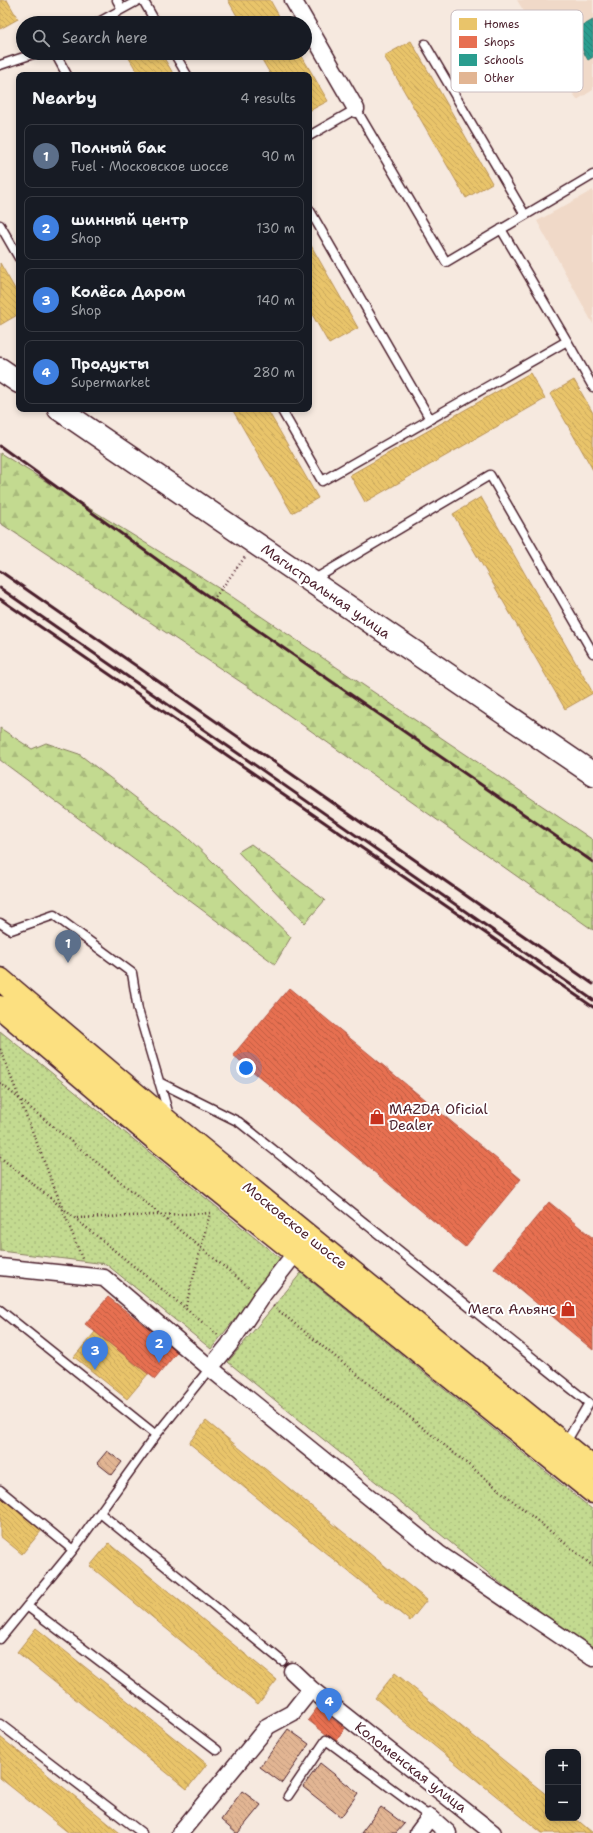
<!DOCTYPE html>
<html lang="en">
<head>
<meta charset="utf-8">
<style>
	:root { --surface:#171b24; --page:#242831; --text:#f1f3f6; --muted:#9ea1a6; --line:#363941; --accent:#db2777 }
	body { margin:0; font-family:"Shantell Sans",sans-serif; background:var(--page); color:var(--text) }
	.controls { position:absolute; right:12px; bottom:12px; display:grid; overflow:hidden; border-radius:8px; box-shadow:0 2px 6px #0003 }
	.controls button { width:36px; height:36px; display:grid; place-items:center; padding:0; border:0; border-bottom:1px solid var(--line); background:var(--surface); color:var(--text); font:20px sans-serif }
	.you { position:absolute; left:246px; top:1068px; width:14px; height:14px; margin:-10px; border:3px solid #fff; border-radius:50%; background:#1a73e8; box-shadow:0 0 0 6px #1a73e833 }
	.badge { display:grid; place-items:center; width:26px; height:26px; border-radius:50%; background:var(--accent); color:#fff; font-size:13px; font-weight:700 }
	.pin { position:absolute; translate:-50% -33px; filter:drop-shadow(0 1px 2px #0008) }
	.pin::after { content:''; position:absolute; top:21px; width:14px; height:12px; background:inherit; clip-path:polygon(0 0,100% 0,50% 100%) }
	.list { margin:0; padding:0; list-style:none }
	h2 { display:flex; justify-content:space-between; align-items:center; height:52px; margin:0; padding:0 16px; font-size:17px }
	h2 small { font-size:13px; font-weight:400; color:var(--muted) }
	.list li { display:grid; grid-template-columns:26px 1fr auto; gap:12px; align-items:center; box-sizing:border-box; height:64px; margin:0 8px 8px; padding:0 8px; border:1px solid var(--line); border-radius:8px }
	.list b { display:block; font-size:15px; white-space:nowrap }
	.list p { margin:0; font-size:13px; white-space:nowrap; color:var(--muted) }
	.list em { font-size:13px; font-style:normal; color:var(--muted) }
	.icon { flex:none; width:22px; height:22px; fill:none; stroke:currentColor; stroke-width:2; stroke-linecap:round; stroke-linejoin:round }
	.map { position:relative; flex:none; width:593px; height:1833px; overflow:hidden }
	.search { position:absolute; background:var(--surface); box-shadow:0 2px 6px #0003; left:16px; top:16px; width:296px; height:44px; display:flex; align-items:center; gap:10px; box-sizing:border-box; padding:0 14px; border-radius:22px; color:var(--muted); font-size:15px }
	.panel { position:absolute; background:var(--surface); box-shadow:0 2px 6px #0003; left:16px; top:72px; width:296px; height:340px; border-radius:8px }
	.map>svg:first-child { display:block }
	.built { fill:#f0d9c8 }
	.grass { fill:url(#grass-dots); stroke:#867c5e }
	.forest { fill:url(#forest-firs); stroke:#867c5e }
	.homes { fill:url(#homes-back-hatch); stroke:#b99257 }
	.shops { fill:url(#shops-back-hatch); stroke:#b85746 }
	.schools { fill:url(#schools-back-hatch); stroke:#347771 }
	.building { fill:url(#building-back-hatch); stroke:#4a1f2b }
	.lines { fill:none; stroke-linecap:round; stroke-linejoin:round }
	.lane-casing { stroke:#4a1f2b; stroke-width:11 }
	.street-casing { stroke:#4a1f2b; stroke-width:19 }
	.secondary-casing { stroke:#4a1f2b; stroke-width:25 }
	.primary-casing { stroke:#4a1f2b; stroke-width:25 }
	.path { stroke:#4a1f2b; stroke-width:2.5; stroke-dasharray:1 3; stroke-linecap:butt }
	.lane { stroke:#fff; stroke-width:8 }
	.street { stroke:#fff; stroke-width:16 }
	.secondary { stroke:#fff; stroke-width:22 }
	.primary { stroke:#fce080; stroke-width:22 }
	.rail { stroke:#4a1f2b; stroke-width:3 }
	.labels { text-anchor:middle; dominant-baseline:central; stroke-width:4; stroke-linejoin:round; paint-order:stroke }
	.street-label { font-size:14px; fill:#4a1f2b; stroke:#fff }
	.poi-label { font-size:14px; fill:#4a1f2b; stroke:#fff; text-anchor:start }
	.key { fill:#fff; stroke:#c9bcbf; stroke-width:1 }
	.key-label { font-size:11px; fill:#4a1f2b }
</style>
</head>
<body>
<div class="map">
<svg width="593" height="1833" viewBox="0 0 593 1833">
	<defs>
		<pattern id="grass-dots" width="8" height="8" patternUnits="userSpaceOnUse"><rect width="8" height="8" fill="#c3da90"/><path d="M2 2h.1M6 6h.1" fill="none" stroke="#a9bb7c" stroke-width="1.8" stroke-linecap="round"/></pattern>
		<pattern id="forest-firs" width="22" height="20" patternUnits="userSpaceOnUse"><rect width="22" height="20" fill="#c3da90"/><path d="M5 1l3.5 6h-7zM16 11l3.5 6h-7z" fill="#a9bb7c"/></pattern>
		<pattern id="homes-back-hatch" width="6" height="6" patternUnits="userSpaceOnUse"><rect width="6" height="6" fill="#e9c46a"/><path d="M-1 5l2 2M0 0l6 6M5-1l2 2" fill="none" stroke="#c9a85c"/></pattern>
		<pattern id="shops-back-hatch" width="6" height="6" patternUnits="userSpaceOnUse"><rect width="6" height="6" fill="#e76f51"/><path d="M-1 5l2 2M0 0l6 6M5-1l2 2" fill="none" stroke="#bd5b43"/></pattern>
		<pattern id="schools-back-hatch" width="6" height="6" patternUnits="userSpaceOnUse"><rect width="6" height="6" fill="#2a9d8f"/><path d="M-1 5l2 2M0 0l6 6M5-1l2 2" fill="none" stroke="#267f75"/></pattern>
		<pattern id="building-back-hatch" width="6" height="6" patternUnits="userSpaceOnUse"><rect width="6" height="6" fill="#e2b593"/><path d="M-1 5l2 2M0 0l6 6M5-1l2 2" fill="none" stroke="#c39b7f"/></pattern>
	</defs>
	<rect width="100%" height="100%" fill="#f6e9df"/>
	<filter id="ink" filterUnits="userSpaceOnUse"><feTurbulence type="fractalNoise" baseFrequency=".025" numOctaves="2"/><feDisplacementMap in="SourceGraphic" scale="8" xChannelSelector="R" yChannelSelector="G"/><feConvolveMatrix kernelMatrix="1 2 1 2 8 2 1 2 1" color-interpolation-filters="sRGB"/></filter>
	<g filter="url(#ink)">
		<path class="built" d="M517,0h76v90l-16,10z
			M593,190v134l-56,-103z"/>
		<path class="grass" d="M0,1031l282,229 -71,89 -105,-85 -106,-13z
			M301,1273l292,237v148l-365,-296z"/>
		<path class="forest" d="M0,453l228,141 365,246v90l-337,-238 -256,-169z
			M0,728l32,21 14,-6 33,11 109,84 103,99 -16,27 -275,-204z
			M251,844l74,56 -20,23 -67,-71z"/>
		<path class="homes" d="M0,0h7l11,19 -18,10z
			M228,0h42l13,23h-42z
			M142,19l2,4h-9z
			M411,41l81,142 -26,15 -82,-142z
			M126,53h35l13,22h-35z
			M258,53h42l28,48 -19,10v-36h-38z
			M309,242l49,86 -29,16 -20,-35z
			M0,263l19,33v18l-19,11z
			M530,373l15,26 -180,103 -15,-27z
			M574,380l19,33v57l-43,-76z
			M232,409h35l51,89 -26,15z
			M481,497l112,196 -28,16 -112,-195z
			M95,1332l53,42 -21,25 -53,-42z
			M206,1421l221,179 -17,21 -221,-178z
			M0,1496l42,34 -20,24 -22,-18z
			M109,1543l168,137 -19,24 -168,-138z
			M36,1628l171,136 -20,25 -170,-137z
			M395,1673l153,123v22h27l18,15h-51l-167,-135z
			M0,1737l97,77 23,19h-51l-69,-55z"/>
		<path class="shops" d="M289,988l232,191 -56,68 -232,-192z
			M549,1202l44,36v112l-99,-82z
			M108,1297l70,54 -23,28 -70,-55z
			M317,1708l28,20 -9,14 -28,-22z"/>
		<path class="schools" d="M593,20v37l-5,3 -16,-28z"/>
		<path class="building" d="M107,1451l15,11 -10,13 -15,-12z
			M288,1729l21,15 -27,39 -22,-16z
			M320,1763l38,30 -17,24 -38,-30z
			M242,1791l19,14 -23,28h-2l-15,-13z
			M381,1807l23,17 -8,9h-35z"/>
		<g class="lines">
			<g class="lane-casing">
				<path id="lane" d="M117,0l5,9
					M143,0l13,23
					M97,23l42,-23
					M425,44l100,171
					M55,53l12,22
					M174,53l13,22
					M0,65l36,-12
					M309,136l47,-27 90,153 147,-87
					M309,209l121,210
					M0,225l19,33
					M501,229l66,112
					M281,409l41,72 245,-140 26,46
					M313,580l177,-105 103,178
					M0,923l11,7 43,-15 78,58 6,37 31,105
					M159,1082l80,40 350,281 -24,41
					M0,1310l156,125
					M0,1490l73,60
					M100,1513l182,148
					M27,1606l190,144
					M0,1639l73,-89 83,-115 54,-67
					M0,1724l142,109
					M288,1796l38,-56 104,77"/>
			</g>
			<g class="street-casing">
				<path id="street" d="M293,0l63,109
					M0,1267l104,11 106,90 228,185 155,105
					M210,1368l19,-23 32,-48 36,-46
					M292,1671l19,18 182,144
					M180,1833l88,-107 24,-13 19,-24
					M418,1833l12,-16 18,16"/>
			</g>
			<g class="secondary-casing">
				<path id="secondary" d="M0,369l19,13
					M59,409c179,121 357,243 534,365"/>
			</g>
			<g class="primary-casing">
				<path id="primary" d="M0,979l172,146 421,343
					M0,1007l155,132 438,353"/>
			</g>
			<path class="path" d="M213,600l32,-43
				M0,1049l83,212
				M0,1083l250,205
				M0,1157l218,178
				M77,1218l133,-5 -25,96
				M273,1306l320,260"/>
			<use href="#lane" class="lane"/>
			<use href="#street" class="street"/>
			<use href="#secondary" class="secondary"/>
			<use href="#primary" class="primary"/>
			<path class="rail" d="M0,446l195,141 398,275
				M0,571l593,413
				M0,588l593,412
				M0,599l593,408"/>
		</g>
	</g>
	<defs>
		<g id="shop-bare" transform="scale(1.2)"><path d="M-5-2.5h2.3a2.7 3.5 0 0 1 5.4 0H5L5.5 6h-11ZM-1.5-2.5h3a1.5 2.3 0 0 0-3 0Z" fill="#c8321e" stroke="#fff" stroke-width="2.5" paint-order="stroke"/></g>
	</defs>
	<g fill-rule="evenodd">
		<use href="#shop-bare" x="377" y="1117"/>
		<use href="#shop-bare" x="568" y="1309"/>
	</g>
	<g class="labels">
		<g class="street-label">
			<text transform="translate(326 591) rotate(35)">Магистральная улица</text>
			<text transform="translate(295 1225) rotate(39)">Московское шоссе</text>
			<text transform="translate(411 1767) rotate(38)">Коломенская улица</text>
		</g>
		<g class="poi-label">
			<text x="389" y="1109">MAZDA Oficial<tspan x="389" dy="16">Dealer</tspan></text>
			<text x="556" y="1309" text-anchor="end">Мега Альянс</text>
		</g>
	</g>
	<rect x="451" y="10" width="132" height="82" rx="6" class="key"/>
	<rect x="459" y="18" width="18" height="12" fill="#e9c46a"/>
	<rect x="459" y="36" width="18" height="12" fill="#e76f51"/>
	<rect x="459" y="54" width="18" height="12" fill="#2a9d8f"/>
	<rect x="459" y="72" width="18" height="12" fill="#e2b593"/>
	<g class="key-label">
		<text x="484" y="28">Homes</text>
		<text x="484" y="46">Shops</text>
		<text x="484" y="64">Schools</text>
		<text x="484" y="82">Other</text>
	</g>
</svg>
<div class="controls">
<button>+</button>
<button>−</button>
</div>
<div class="you"></div>
<div class="pin badge" style="left:68px;top:963px;background:#5c6f8a">1</div>
<div class="pin badge" style="left:159px;top:1363px;background:#3f7fe0">2</div>
<div class="pin badge" style="left:95px;top:1370px;background:#3f7fe0">3</div>
<div class="pin badge" style="left:329px;top:1721px;background:#3f7fe0">4</div>
<div class="search"><svg class="icon" aria-label="search" viewBox="0 0 24 24"><circle cx="10" cy="10" r="6"/><path d="M15 15l6 6"/></svg>Search here</div>
<section class="panel">
<h2>Nearby<small>4 results</small></h2>
<ul class="list">
<li><span class="badge" style="background:#5c6f8a">1</span><div><b>Полный бак</b><p>Fuel · Московское шоссе</p></div><em>90 m</em></li>
<li><span class="badge" style="background:#3f7fe0">2</span><div><b>шинный центр</b><p>Shop</p></div><em>130 m</em></li>
<li><span class="badge" style="background:#3f7fe0">3</span><div><b>Колёса Даром</b><p>Shop</p></div><em>140 m</em></li>
<li><span class="badge" style="background:#3f7fe0">4</span><div><b>Продукты</b><p>Supermarket</p></div><em>280 m</em></li>
</ul>
</section>
</div>
</body>
</html>
